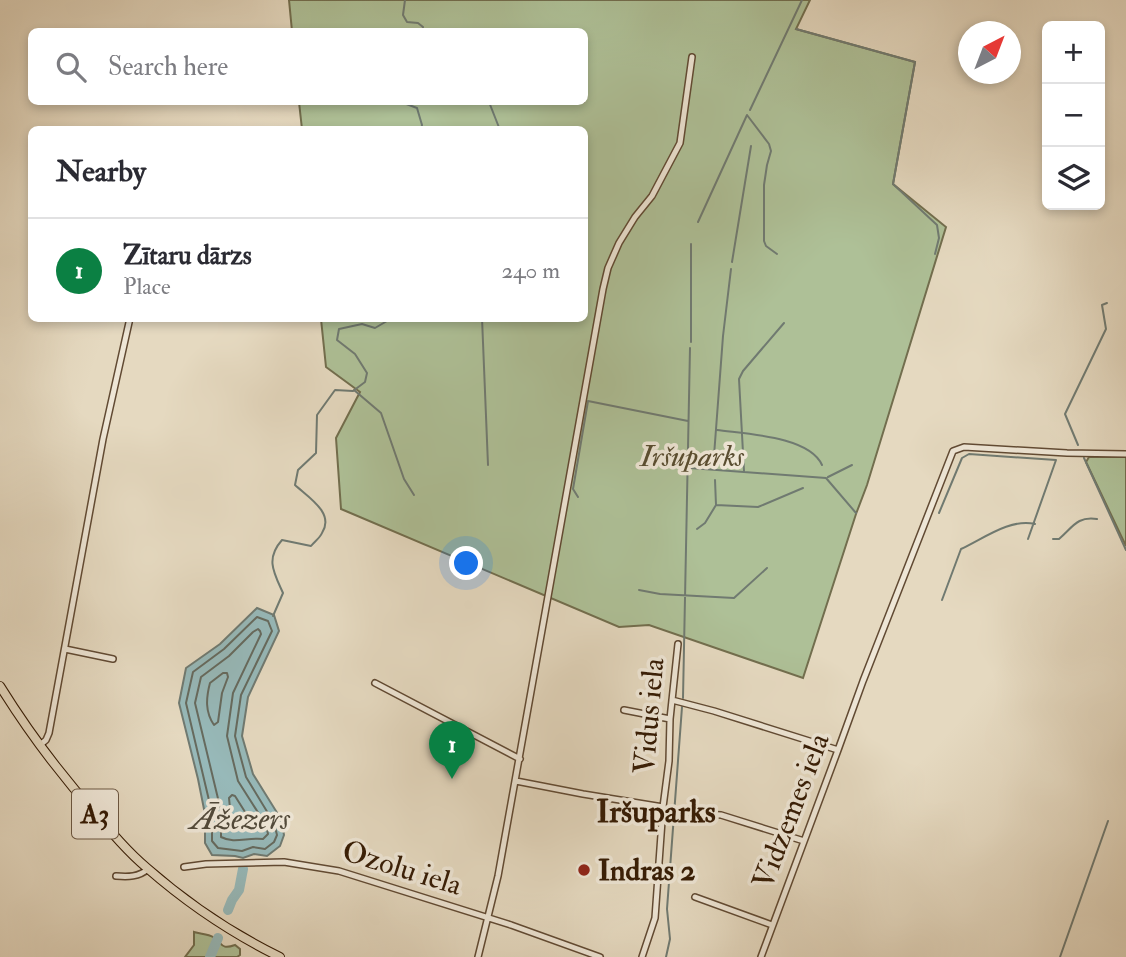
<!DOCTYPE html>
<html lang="en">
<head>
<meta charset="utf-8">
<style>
	:root { --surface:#fff; --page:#f2f2f3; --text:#2b2b33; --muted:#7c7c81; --line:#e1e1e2; --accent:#0b8043 }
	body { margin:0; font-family:"IM FELL Double Pica",serif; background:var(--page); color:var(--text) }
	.controls { position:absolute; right:21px; top:21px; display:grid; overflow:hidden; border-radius:10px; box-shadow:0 4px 10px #0003 }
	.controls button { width:63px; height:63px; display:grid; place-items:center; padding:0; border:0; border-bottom:2px solid var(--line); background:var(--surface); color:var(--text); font:35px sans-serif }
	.compass { position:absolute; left:958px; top:21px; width:63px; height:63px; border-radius:50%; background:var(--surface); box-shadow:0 4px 10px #0003; rotate:42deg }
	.you { position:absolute; left:467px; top:564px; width:24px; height:24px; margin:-18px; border:5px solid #fff; border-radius:50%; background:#1a73e8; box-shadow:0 0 0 10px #1a73e833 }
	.badge { display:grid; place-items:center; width:46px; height:46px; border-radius:50%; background:var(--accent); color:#fff; font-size:23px; font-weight:700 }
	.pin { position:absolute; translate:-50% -58px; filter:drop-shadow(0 2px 4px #0008) }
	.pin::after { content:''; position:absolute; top:37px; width:24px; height:21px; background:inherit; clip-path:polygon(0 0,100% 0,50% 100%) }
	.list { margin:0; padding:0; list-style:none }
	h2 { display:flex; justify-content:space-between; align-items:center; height:91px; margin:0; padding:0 28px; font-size:30px }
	h2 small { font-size:23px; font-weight:400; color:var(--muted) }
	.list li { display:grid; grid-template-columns:46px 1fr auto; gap:21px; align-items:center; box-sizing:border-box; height:105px; padding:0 28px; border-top:2px solid var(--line) }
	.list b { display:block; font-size:26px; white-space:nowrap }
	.list p { margin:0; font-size:23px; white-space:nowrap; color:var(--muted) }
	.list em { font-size:23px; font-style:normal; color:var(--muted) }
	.icon { flex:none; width:38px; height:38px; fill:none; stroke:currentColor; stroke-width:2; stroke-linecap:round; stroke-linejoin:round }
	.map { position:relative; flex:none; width:1126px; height:957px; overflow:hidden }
	.search { position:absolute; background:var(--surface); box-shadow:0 4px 10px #0003; left:28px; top:28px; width:560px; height:77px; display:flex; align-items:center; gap:18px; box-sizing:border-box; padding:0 24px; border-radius:10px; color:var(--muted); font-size:26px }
	.panel { position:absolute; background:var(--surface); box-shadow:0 4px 10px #0003; left:28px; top:126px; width:560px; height:196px; border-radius:10px }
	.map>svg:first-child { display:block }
	.green { fill:#aec097; stroke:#726e4e; stroke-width:2 }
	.water { fill:#97b9b9; stroke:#707a71; stroke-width:2 }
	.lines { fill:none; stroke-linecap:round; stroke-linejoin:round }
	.shore { stroke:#666a5e; stroke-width:2 }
	.stream { stroke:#707a71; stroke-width:2 }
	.river { stroke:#97b9b9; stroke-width:10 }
	.minor-casing { stroke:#614a33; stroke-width:8 }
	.trunk-casing { stroke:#351b04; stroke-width:10 }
	.minor { stroke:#eee6d6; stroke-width:5 }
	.trunk { stroke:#e5d9c0; stroke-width:8 }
	.poi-dot { fill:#8f2418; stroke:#eee6d6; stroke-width:2.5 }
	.labels { text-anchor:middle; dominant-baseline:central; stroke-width:7; stroke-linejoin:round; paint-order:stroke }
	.shield { fill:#eee6d6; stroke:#6c5843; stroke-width:2 }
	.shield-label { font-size:28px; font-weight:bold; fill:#351b04 }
	.park-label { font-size:30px; font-style:italic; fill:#594d30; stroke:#eee6d6 }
	.street-label { font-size:30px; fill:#351b04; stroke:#eee6d6 }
	.poi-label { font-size:30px; font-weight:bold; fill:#351b04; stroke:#eee6d6; text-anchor:start }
	.neighbourhood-label { font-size:32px; font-weight:bold; fill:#351b04; stroke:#eee6d6 }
	.water-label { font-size:32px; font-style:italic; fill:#524a3a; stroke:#eee6d6 }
</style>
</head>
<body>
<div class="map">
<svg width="1126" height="957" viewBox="0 0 1126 957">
	<rect width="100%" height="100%" fill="#e5d9c0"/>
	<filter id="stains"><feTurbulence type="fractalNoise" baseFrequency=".00286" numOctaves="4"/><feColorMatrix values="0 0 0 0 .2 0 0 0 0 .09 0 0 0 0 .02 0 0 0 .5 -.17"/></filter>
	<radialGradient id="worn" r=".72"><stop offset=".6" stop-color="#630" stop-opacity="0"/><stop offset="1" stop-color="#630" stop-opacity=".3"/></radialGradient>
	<path class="green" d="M289,0h521l-14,29 119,33 -22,122 53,43 -79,258 -11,29 -53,164 -154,-53 -30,2 -278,-118 -5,-71 24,-46 -34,-25 -5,-48 263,-1v-188l-282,-1 -3,-27h285v-70l-292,-1z
		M1089,457h37v89l-40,-84z
		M194,932c6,2 14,2 19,5 10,7 8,13 22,8l5,4v6l-3,2h-52l9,-12z"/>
	<path class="water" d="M257,608l17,7 5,16 -31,66 -6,39 11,38 28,45 3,16 -4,11 -13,10 -13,-2 -11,4 -8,-2 -23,-1 -7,-12v-29l-7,-35 -19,-76 7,-35 34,-24z"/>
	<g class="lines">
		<path class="shore" d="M257,617l11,4 4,10 -31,64 -6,41 11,41 28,46 3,12 -3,7 -9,7 -12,-2 -11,4 -24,-3 -6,-7v-28l-26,-110 7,-31 31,-23z
			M258,629l2,2 1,3 -28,59 -6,43 11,45 28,44 2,9 -5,5c-15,-2 -29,5 -42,-2v-26l-26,-108 6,-26 28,-21 24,-24z
			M223,673h4l1,4 -6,16 -4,29 -4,3c-9,-13 -8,-27 -4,-42z
			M232,795l3,1 17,27 -2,5 -9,2 -9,-2 -3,-30z"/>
		<path class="stream" d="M405,0l-2,15 4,7 11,1 5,4 -1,5
			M796,29l119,33 -22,122 44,41 2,13 -4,16
			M401,102l16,6 5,17 -1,5
			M489,102l11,28
			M750,110l52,-110
			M698,222l49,-107 22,29 2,7 -4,14 -3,20v56l2,5 11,8
			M732,262l19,-116
			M482,318l6,147
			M691,342v-98
			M354,390l27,23 23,66 10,16
			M717,430c28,4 92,6 105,35
			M1078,445l-13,-31 41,-85 -4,-24 5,-2
			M1084,458l42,92
			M690,468l136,10 30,35
			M713,469l10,-133 8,-67
			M744,471l-5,-92 4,-8 41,-48
			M828,477l24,-12
			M578,497l-5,-8 15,-88 100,20
			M716,505l42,2 45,-19
			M939,513l23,-55 7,-4 87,6 -28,79
			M697,529l8,-6 11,-18 -1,-25
			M1053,539h6c14,-12 18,-23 38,-20
			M639,590l21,4 74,4 33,-30
			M942,600l19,-51c22,-10 49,-31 74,-25
			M273,616l10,-23c-9,-20 -18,-34 -1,-53l29,6c3,-4 9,-8 11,-13 13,-20 -14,-36 -27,-48l3,-15 18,-17 1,-38 18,-25 18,1 12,-9 2,-9 -12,-19 -18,-14 2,-11 23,-5 13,4 12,-7 1,-3
			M683,698l7,-350
			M666,957l4,-18 -3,-30 15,-202
			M1060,957l48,-136"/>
		<path class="river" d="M228,910l4,-10 7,-10 4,-21
			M210,957l8,-19"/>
		<g class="minor-casing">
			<path id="minor" d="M65,649l48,10
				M375,683l145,76
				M672,700l42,11 124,39
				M624,710l46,9
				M40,745l6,-5 3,-7 54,-294 27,-121
				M516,781l67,13 80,13
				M692,813l29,2 83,26
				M184,867l22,-3 78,-2 55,9 172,54 89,32
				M116,876c12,1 23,1 32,-7
				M695,897l77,28
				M478,957l20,-81 105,-587 5,-21 11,-25 16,-26 17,-21 28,-53 12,-86
				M642,957l13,-39 8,-111 6,-46 1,-42 8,-75
				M761,957l77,-207 25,-69 90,-230 11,-4 103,6 59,1"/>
		</g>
		<g class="trunk-casing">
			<path id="trunk" d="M0,686c28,45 60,88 96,128 16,19 32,38 51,54 40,35 86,66 133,89"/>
		</g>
		<use href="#minor" class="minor"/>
		<use href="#trunk" class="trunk"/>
	</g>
	<circle class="poi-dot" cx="584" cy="870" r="7"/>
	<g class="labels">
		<rect class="shield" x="72" y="789.5" width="46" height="49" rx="5"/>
		<g class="shield-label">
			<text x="95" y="814">A3</text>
		</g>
		<g class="park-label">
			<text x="692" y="456">Iršuparks</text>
		</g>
		<g class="street-label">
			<text transform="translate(649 716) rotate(-85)">Vidus iela</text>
			<text transform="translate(791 811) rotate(-69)">Vidzemes iela</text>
			<text transform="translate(402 868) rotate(17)">Ozolu iela</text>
		</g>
		<g class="poi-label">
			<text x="598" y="870">Indras 2</text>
		</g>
		<g class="neighbourhood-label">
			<text x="656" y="812">Iršuparks</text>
		</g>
		<g class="water-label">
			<text x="240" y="819">Āžezers</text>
		</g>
	</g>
	<rect width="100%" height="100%" filter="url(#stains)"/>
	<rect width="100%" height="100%" fill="url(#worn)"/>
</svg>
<div class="controls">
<button>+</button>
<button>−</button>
<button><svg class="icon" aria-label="layers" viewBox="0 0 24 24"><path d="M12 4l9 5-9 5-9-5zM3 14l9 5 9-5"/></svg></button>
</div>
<svg class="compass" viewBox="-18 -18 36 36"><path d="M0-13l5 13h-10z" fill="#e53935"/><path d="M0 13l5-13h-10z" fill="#7c7c81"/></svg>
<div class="you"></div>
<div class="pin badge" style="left:452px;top:779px">1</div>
<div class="search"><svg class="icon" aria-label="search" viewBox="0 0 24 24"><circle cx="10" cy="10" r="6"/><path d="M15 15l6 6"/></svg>Search here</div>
<section class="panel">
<h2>Nearby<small></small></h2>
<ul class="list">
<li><span class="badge">1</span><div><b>Zītaru dārzs</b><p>Place</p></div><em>240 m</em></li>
</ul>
</section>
</div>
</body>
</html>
